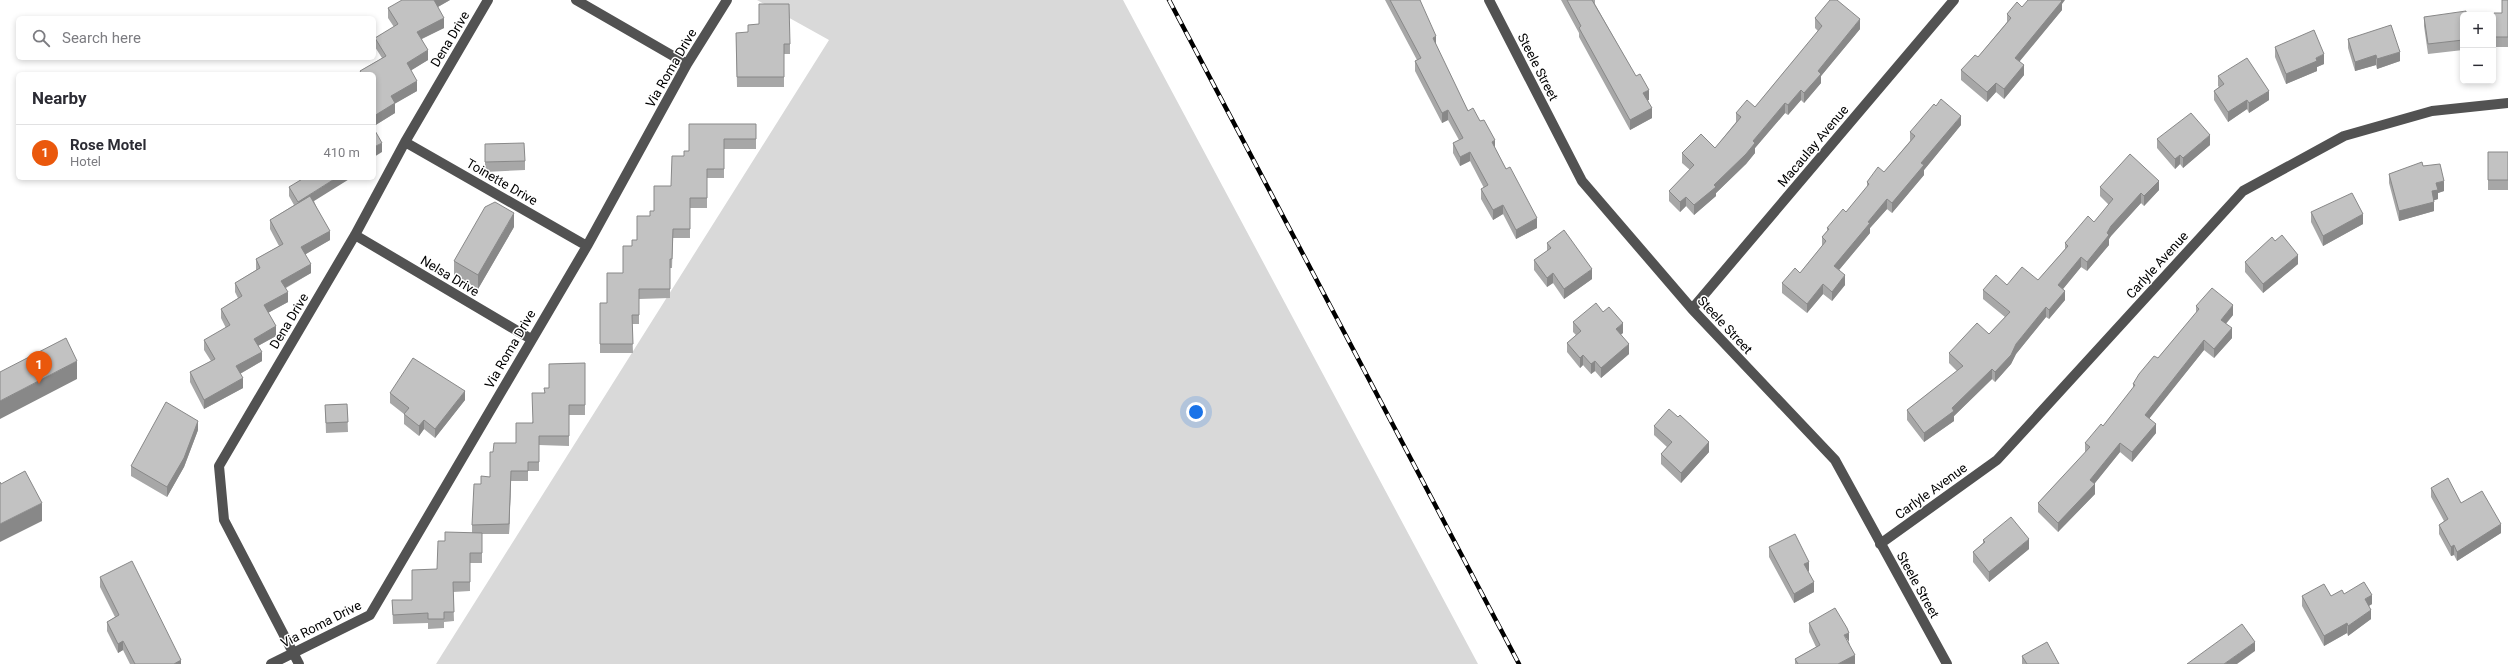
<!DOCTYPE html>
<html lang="en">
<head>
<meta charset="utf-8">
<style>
	:root { --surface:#fff; --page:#f7f7f7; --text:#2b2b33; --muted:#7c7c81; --line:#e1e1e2; --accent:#ea580c }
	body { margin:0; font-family:Roboto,sans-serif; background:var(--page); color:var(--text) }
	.controls { position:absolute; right:12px; top:12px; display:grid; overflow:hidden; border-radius:6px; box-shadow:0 2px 6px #0003 }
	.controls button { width:36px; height:36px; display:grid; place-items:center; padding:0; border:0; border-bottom:1px solid var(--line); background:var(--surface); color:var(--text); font:20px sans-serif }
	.you { position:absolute; left:1196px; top:412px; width:14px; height:14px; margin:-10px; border:3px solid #fff; border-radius:50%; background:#1a73e8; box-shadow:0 0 0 6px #1a73e833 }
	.badge { display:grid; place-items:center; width:26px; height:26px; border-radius:50%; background:var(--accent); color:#fff; font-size:13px; font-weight:700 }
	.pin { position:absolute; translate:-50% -33px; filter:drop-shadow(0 1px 2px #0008) }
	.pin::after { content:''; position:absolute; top:21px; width:14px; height:12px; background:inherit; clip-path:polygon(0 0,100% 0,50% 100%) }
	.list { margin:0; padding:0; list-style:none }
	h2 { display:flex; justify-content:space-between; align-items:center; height:52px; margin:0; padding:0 16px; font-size:17px }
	h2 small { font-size:13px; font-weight:400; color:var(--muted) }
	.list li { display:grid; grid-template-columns:26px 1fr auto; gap:12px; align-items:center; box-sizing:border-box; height:56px; padding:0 16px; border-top:1px solid var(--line) }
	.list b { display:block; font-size:15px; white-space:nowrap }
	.list p { margin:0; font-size:13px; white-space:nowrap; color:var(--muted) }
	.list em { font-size:13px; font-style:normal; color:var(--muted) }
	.icon { flex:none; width:22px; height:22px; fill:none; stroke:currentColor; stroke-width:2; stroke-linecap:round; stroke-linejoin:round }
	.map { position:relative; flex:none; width:2508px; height:664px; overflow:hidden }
	.search { position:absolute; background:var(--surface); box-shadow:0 2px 6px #0003; left:16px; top:16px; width:360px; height:44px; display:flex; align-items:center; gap:10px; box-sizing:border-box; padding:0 14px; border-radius:6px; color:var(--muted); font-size:15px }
	.panel { position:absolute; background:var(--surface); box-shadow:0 2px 6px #0003; left:16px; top:72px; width:360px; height:108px; border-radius:6px }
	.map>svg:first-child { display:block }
	.green { fill:#d9d9d9 }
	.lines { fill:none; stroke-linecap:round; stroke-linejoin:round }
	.minor { stroke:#525252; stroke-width:10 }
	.rail-casing { stroke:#000; stroke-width:4.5 }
	.rail { stroke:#fff; stroke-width:3; stroke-dasharray:9; stroke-linecap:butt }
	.wall { fill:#a7a7a7 }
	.shaded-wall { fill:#888 }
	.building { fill:#c2c2c2; stroke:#888 }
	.labels { text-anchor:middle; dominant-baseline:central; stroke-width:3; stroke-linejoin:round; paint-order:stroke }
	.street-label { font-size:13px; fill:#000; stroke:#fff }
</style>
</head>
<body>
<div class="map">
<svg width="2508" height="664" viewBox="0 0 2508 664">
	<rect width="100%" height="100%" fill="#fff"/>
	<path class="green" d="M757,0h366l355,664h-1042l393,-624z"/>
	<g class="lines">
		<path class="minor" d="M576,0l111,64
			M1489,0l93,181 110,128 143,151 112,204
			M405,142l182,104
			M355,235l176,104
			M1692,309l262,-309
			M1880,544l117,-84 246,-269 101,-55 88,-25 76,-8
			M271,664l99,-49 217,-369 100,-182 40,-64
			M299,664l-75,-144 -5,-54 136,-231 50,-93 83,-142"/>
		<g class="rail-casing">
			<path id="rail" d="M1169,0l350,664"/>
		</g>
		<use href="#rail" class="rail"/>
	</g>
	<path class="wall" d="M450,0l-12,7 6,21 -22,11 6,21 -17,10 6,21 -22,12v10l-21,13v-52h-14v-3l22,-13 -7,-11v-9l19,-11 -6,-9v-10z
		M1385,0h35l16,46 32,65 12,10 15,27 42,80 -21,11 -13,-25 -10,6 -12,-21v-10l3,-1 -14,-27 -10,5 -7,-13v-10l6,-3 -11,-20 -6,3 -27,-52v-10l2,-1z
		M1561,0h34v4l54,96h-1l4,18 -22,12 -51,-93v-4z
		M2508,0v47h-14v-34h8z
		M2062,4v6l-43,51 5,14 -20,24 -8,-7 -9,10 -26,-22v-10l17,-13 29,-35v-8l15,-7z
		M2463,15v35l-35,4 -4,-28v-9z
		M1815,18l45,11 -39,47v7l-17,20 -3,-3 -13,15 -3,-2 -30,35v5l-9,11 -30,29v3l-22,19 -8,-9 -6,6 -11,-11v-10l21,-21 -8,-7v-10l33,-5 21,-26v-9l19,-6 63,-76 -3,-3z
		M736,33l54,11v10h-6v33h-47z
		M2348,39l52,22 -23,8 -1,-4 -21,6 -7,-23z
		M2275,47l49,17 -7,3v4l-31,13 -11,-27z
		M2218,76l51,24 -20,13 -2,-4 -19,13 -14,-22v-9l5,-4 -1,-1z
		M756,124v25h-32v29h-17v30h-17v30h-17l-1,30h-2v30l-31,1v25h-7l1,29h-33v-50h7l16,-30 9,-27 5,-6 13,-24 4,-5 17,-25 13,-30 5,-5z
		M1961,125l-37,45v5l-32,38 -5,-4 -17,19v5l-31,37 6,15 -13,16 -9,-7 -16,19 -25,-20v-10l18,-10 22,-27v-9l5,-6v-3l19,-16 21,-25v-5l17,-10 26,-31v-9z
		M2157,139l53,6 -27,23 -3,-4 -5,5 -18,-21z
		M485,144l40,17v9l-40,2z
		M2488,152h20v38h-20z
		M2423,166l21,25 -6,2v6l-4,1v11l-35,10 -10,-38v-9z
		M289,187l25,14 16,39 -25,14 6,19 -25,15 2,14 -20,11 8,23 -18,10 4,15 -22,13 3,14 -39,21 -14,-27v-10l21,-11 -7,-11v-10l22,-12 -5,-10v-9l17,-11 -3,-6v-9l21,-13v-11l23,-13 -9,-17v-9l24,-15 -5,-9z
		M2100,187l59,3 -15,16 -3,-3 -30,33 -2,3v6l-22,26 -6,-4 -18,22 2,11 -16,19 -3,-2 -30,37 -5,10 -16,18 -3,-3 -38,37v5l-30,21 -17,-22v-10l50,-39 -8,-8v-10l40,-19 16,-17 -22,-18v-9l24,-5 31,-5 27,-31v-6l29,-21 15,-17 -9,-9z
		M2311,212l52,12 -40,22 -12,-24z
		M514,227l-36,62 -24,-14v-14z
		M2275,241l23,23 -35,29 -18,-21v-10z
		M1547,243l45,36 -28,20 -11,-16 -6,4 -13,-17v-10l13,-9z
		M2196,306l37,9 -7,9 6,14 -18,20 -10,-8 -55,68 7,15 -24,29 -12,-10 -26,32 1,10 -37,38 -20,-20v-9l47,-50v-10l18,-17 30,-38v-4l25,-26 38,-45z
		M1603,312l20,21 -2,1 8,20 -28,24 -6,-7 -4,3 -8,-9 -3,3 -13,-16v-9l9,-8 -3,-3v-10z
		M585,363v52h-16v31l-30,-1v26h-11v10h-17l-2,53h-27v29h-12v28l-17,1 1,29 -10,1v6l-16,1v-6l-35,1 -1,-24h20l25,-31 8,-28 27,-8v-8l9,-41 9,-7 3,-25 23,-9 16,-20 12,-30 5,-5z
		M390,393l75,7 -30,38 -11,-9 -5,7 -15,-12v-10l-14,-11z
		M347,404l1,28 -22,1 -1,-28z
		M1678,417l31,35 -28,31 -20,-19v-10l6,-7 -13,-12v-9z
		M198,430l-14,37 -17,30 -36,-21v-10z
		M2431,488l30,15 40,30 -44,28 -3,-6 -3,1 -12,-22v-9l5,-4 -13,-24z
		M1983,540l46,9 -40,33 -16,-20v-10l10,-9z
		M1769,547l40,24 -1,1 6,20 -20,11 -25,-46z
		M100,577l81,87h-51l-7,-14 -5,3 -11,-22v-9l8,-5 -15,-30z
		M2344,594l28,10 -3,2 2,13 -23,17 -1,-3 -23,13 -22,-40v-10h29z
		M1809,623l40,19 6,22h-60v-5l21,-12 -7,-15z
		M2022,656l37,8h-37z"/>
	<path class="shaded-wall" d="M434,0h16l-16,9z
		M2059,0h6l-3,4v6l-47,57v-9z
		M444,18v10l-27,13v-9z
		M1860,19v10l-39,47v7l-17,20v-10l14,-22z
		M1436,36v10l-3,-8z
		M428,50v10l-21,13v-10z
		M2400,52v9l-23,8v-10z
		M2324,54v10l-7,3v4l-31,13v-10l30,-16z
		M2376,55v10l-21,6v-9z
		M2024,65v10l-20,24v-10z
		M417,81v10l-26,15v-10z
		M1996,83v9l-9,10v-10z
		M1649,90v10l-6,2v-9z
		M1801,90v10l-13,15v-10z
		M2269,91v9l-20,13v-10z
		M2247,100v9l-19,13v-10z
		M395,103v10l-21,13v-10z
		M1785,103v10l-30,35v5l-9,11 -30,29v3l-22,19v-10l20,-20 39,-44z
		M1652,108v10l-22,12v-10z
		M1448,110v10l-6,3v-10z
		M1961,116v9l-37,45v5l-32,38v-10l29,-40z
		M2210,135v10l-27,23v-10z
		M1495,140v10l-3,-8z
		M382,143v9l-8,5v-10z
		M1470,152v9l-10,5v-9z
		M2180,155v9l-5,5v-10z
		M336,178h15l-53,33v-9z
		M2159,181v9l-15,16v-10z
		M2444,181v10l-6,2v6l-6,2v-10l4,-8z
		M2141,193v10l-30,33 -2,3v6l-22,26v-9l24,-36z
		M1686,197v9l-6,6v-10z
		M1887,199v10l-17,19v5l-36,43v-10l34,-44z
		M2434,202v9l-35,10v-10z
		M1503,205v9l-10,6v-10z
		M514,213v14l-36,62v-14z
		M2363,214v10l-40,22v-10z
		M1537,218v10l-21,11v-9z
		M330,231v9l-29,17v-10z
		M2298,255v9l-35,29v-9z
		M2081,257v10l-23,28v-10z
		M311,264v9l-30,17v-9z
		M1592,269v10l-28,20v-10z
		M1553,273v10l-6,4v-9z
		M1845,275v10l-13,16v-9z
		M1823,284v10l-16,19v-9z
		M2065,291v9l-16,19v-9z
		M288,292v10l-24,13v-10z
		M2233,305v10l-12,14v-9z
		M2046,307v10l-30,37 -5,10 -16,18v-10l21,-28z
		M1623,323v10l-7,5v-9z
		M276,326v10l-22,12v-9z
		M2232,328v10l-18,20v-9z
		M2204,340v10l-59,74v-9z
		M1629,344v10l-28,24v-10z
		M262,352v9l-26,15v-10z
		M1583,355v10l-3,3v-10z
		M77,361v18l-77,40v-18z
		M1595,361v10l-4,3v-10z
		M1992,369v10l-38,37v5l-30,21v-9l28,-25z
		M243,378v10l-39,21v-9z
		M465,391v9l-30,38v-9z
		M424,420v9l-5,7v-10z
		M198,421v9l-14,37 -17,30v-10z
		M2156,424v9l-24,29v-10z
		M1709,442v10l-28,31v-10z
		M2120,443v9l-29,36 4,-4v10l-37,38v-9l32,-43z
		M511,471v10l-2,53v-10z
		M42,503v18l-42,21v-18z
		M2501,524v9l-44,28v-9z
		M2029,539v10l-40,33v-10z
		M2454,545v10l-3,1v-9z
		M1809,562v9l-5,3v-10z
		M1814,582v10l-20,11v-9z
		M2372,595v9l-7,4v-9z
		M2371,610v9l-23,17v-10z
		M2347,623v10l-23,13v-10z
		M1849,633v9l-5,-7z
		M123,641v9l-5,3v-9z
		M2255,642v9l-18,13h-13z
		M1855,655v9h-17z
		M181,660v4h-7z"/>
	<path class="building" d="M402,0h32l10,18 -27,14 11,18 -21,13 10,18 -26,15 4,7 -21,13v-42h-12l-2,-3 26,-15 -11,-18 23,-14 -10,-16z
		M1390,0h30l16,36 -3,2 35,73 5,-3 7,13 4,-1 11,20 -3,2 14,27 4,-2 27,51 -21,12 -13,-25 -10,5 -12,-21 7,-4 -18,-33 -10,5 -7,-14 10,-5 -15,-28 -6,3 -27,-52 6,-3z
		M1567,0h25l44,76 4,-2 9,16 -6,3 9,15 -22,12 -51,-92 2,-2z
		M1830,0h7l23,19 -42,52 3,3 -17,19 -3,-3 -13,15 -3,-2 -32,38 2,2 -9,11 -32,31 2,2 -22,18 -8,-8 -6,5 -11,-11 25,-26 -12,-12 19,-19 14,14 26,-31 -5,-4 11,-13 8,7 67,-81 -7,-8z
		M2028,0h33l1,1 -47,57 9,7 -20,24 -8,-6 -9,9 -26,-22 14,-15 3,2 33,-39 -4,-4 10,-12 5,5z
		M2502,0h6v37h-14v-24h8z
		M759,4h30l1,40h-6v33h-47l-1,-44 12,-1v-7l11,-1z
		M2466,11v4h-3v25l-35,4 -4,-27z
		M2391,25l9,27 -23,7 -1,-4 -21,7 -7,-23z
		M2314,30l10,24 -8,4 1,3 -31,13 -11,-27z
		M2247,58l22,33 -20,12 -2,-3 -19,12 -14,-21 10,-7 -6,-8z
		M1941,99l20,17 -40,47 3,2 -32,38 -5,-4 -19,23 2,1 -36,43 11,9 -13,17 -9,-8 -16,20 -25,-21 13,-15 5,5 26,-32 -4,-4 7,-8 -2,-1 16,-19 3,3 23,-28 -2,-2 11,-15 6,5 31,-36 -5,-4 24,-28 2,2z
		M2191,113l19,22 -27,23 -3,-3 -5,4 -18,-20z
		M689,124h67v15h-32v30h-17v29h-17v31h-17l-1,30h-2v30h-31v26h-7l1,29h-33v-41h7v-30h16v-27h9v-6h5v-24h13v-5h4v-25h17l1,-30h12v-5h5z
		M374,129l8,14 -8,4z
		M524,143l1,18 -40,1v-18z
		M2488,152h20v28h-20z
		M2130,154l29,27 -15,15 -3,-3 -30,33 -4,7 2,2 -22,27 -6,-5 -23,28 7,6 -16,19 -3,-3 -30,37 -5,11 -16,17 -3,-3 -40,39 2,3 -30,22 -17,-23 56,-44 -14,-13 28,-30 12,11 21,-22 -27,-22 13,-15 11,10 15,-18 16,13 30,-34 -3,-3 23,-27 6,6 19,-23 -13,-12z
		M2422,162l1,4 17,-2 4,17 -8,2 2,7 -6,1 2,11 -35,9 -10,-37z
		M304,178h32l-38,24 -9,-15z
		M2352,193l11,21 -40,22 -12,-24z
		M310,196l20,35 -29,16 10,17 -30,17 7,11 -24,13 12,21 -22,13 8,13 -26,14 7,12 -39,22 -14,-28 25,-13 -11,-19 26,-15 -9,-16 21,-13 -7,-13 25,-15 -4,-9 27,-15 -13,-24z
		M495,202l19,11 -36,62 -24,-14 31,-54z
		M1564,230l28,39 -28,20 -11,-16 -6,5 -13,-18 17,-12 -4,-5z
		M2282,235l16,20 -35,29 -18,-22 27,-25 3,4z
		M2212,288l21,17 -12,15 11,8 -18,21 -10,-9 -59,75 11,9 -24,28 -12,-9 -30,37 5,4 -37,39 -20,-20 52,-56 -5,-4 16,-19 2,2 32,-41 -2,-1 6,-10 15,-18 4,2 41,-49 -3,-3z
		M1596,303l7,9 6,-5 14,16 -7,6 13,15 -28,24 -6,-7 -4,3 -8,-9 -3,3 -13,-15 14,-12 -8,-9z
		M66,338l11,23 -77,40v-29z
		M413,358l52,33 -30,38 -11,-9 -5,6 -15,-12 5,-6 -19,-15z
		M585,363v42h-16v31h-30v26h-11v9h-17l-2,53 -37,1 2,-41h7v-8l9,1v-25h3l1,-9h22v-20h17l-1,-30h13l-1,-5h5v-24z
		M166,402l32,19 -14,37 -17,29 -36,-21z
		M347,404l1,18 -22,1 -1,-18z
		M1669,409l9,8 2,-2 29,27 -28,31 -20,-19 11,-12 -18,-16z
		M25,471l17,32 -42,21v-42l1,2z
		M2448,478l13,25 21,-12 19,33 -44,28 -3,-7 -3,2 -12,-22 9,-6 -17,-31z
		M2011,517l18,22 -40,33 -16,-20 12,-10 -2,-2z
		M445,532l37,1v20h-12v29h-17l1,30h-10v7h-16v-6l-35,2 -1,-15h20v-30l25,-1 1,-28h7z
		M1795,534l14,28 -5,2 10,18 -20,12 -25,-47z
		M132,561l49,99 -7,4h-39l-12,-23 -5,3 -11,-22 12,-7 -19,-38z
		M2364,582l8,13 -7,4 6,11 -23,16 -1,-3 -23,13 -22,-40 22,-12 7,12 11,-6 2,4z
		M1835,608l12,20 2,5 -5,2 11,20 -17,9h-40l-3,-5 25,-14 -11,-22z
		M2242,624l13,18 -31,22h-37z
		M2047,642l12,22h-32l-5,-8z"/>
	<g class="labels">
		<g class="street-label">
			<text transform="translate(450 39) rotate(-59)">Dena Drive</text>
			<text transform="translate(1538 67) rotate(63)">Steele Street</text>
			<text transform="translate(671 68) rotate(-60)">Via Roma Drive</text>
			<text transform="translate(1813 146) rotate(-50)">Macaulay Avenue</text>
			<text transform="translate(502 182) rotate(30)">Toinette Drive</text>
			<text transform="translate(2157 265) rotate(-48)">Carlyle Avenue</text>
			<text transform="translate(450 276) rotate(31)">Nelsa Drive</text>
			<text transform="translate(289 321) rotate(-59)">Dena Drive</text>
			<text transform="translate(1725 325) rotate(47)">Steele Street</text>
			<text transform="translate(510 349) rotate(-60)">Via Roma Drive</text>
			<text transform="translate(1931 491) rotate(-36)">Carlyle Avenue</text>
			<text transform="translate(1918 585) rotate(61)">Steele Street</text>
			<text transform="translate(321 624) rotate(-27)">Via Roma Drive</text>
		</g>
	</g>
</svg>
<div class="controls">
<button>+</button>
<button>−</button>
</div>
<div class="you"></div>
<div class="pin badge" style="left:39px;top:384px">1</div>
<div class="search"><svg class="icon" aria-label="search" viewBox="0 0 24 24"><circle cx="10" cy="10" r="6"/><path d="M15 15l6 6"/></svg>Search here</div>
<section class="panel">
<h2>Nearby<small></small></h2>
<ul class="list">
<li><span class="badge">1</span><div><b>Rose Motel</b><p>Hotel</p></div><em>410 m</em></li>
</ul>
</section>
</div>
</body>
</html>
